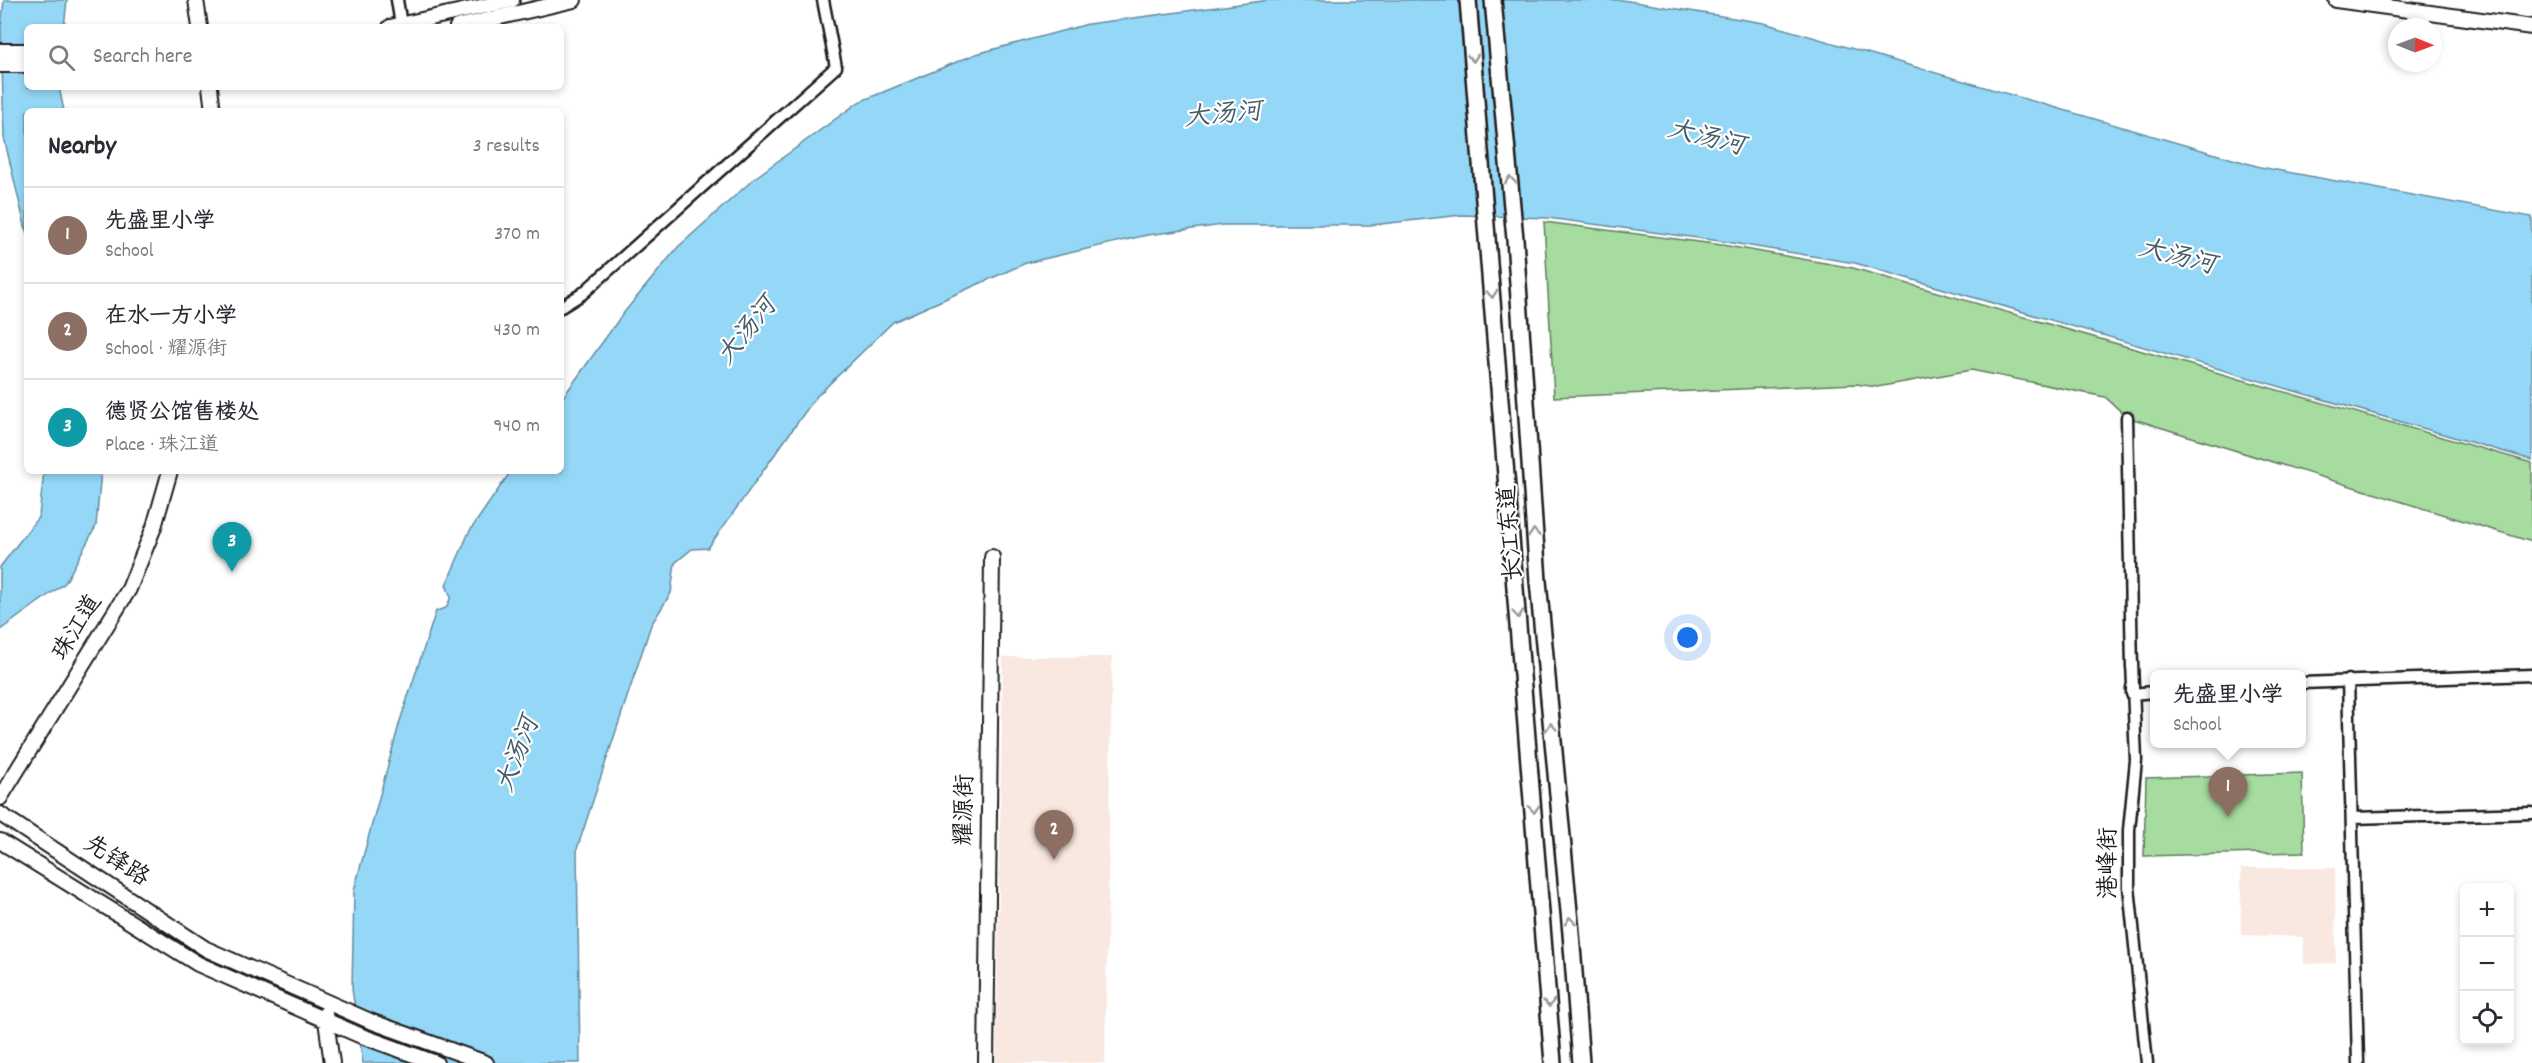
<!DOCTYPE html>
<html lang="en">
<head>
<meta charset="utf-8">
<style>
	:root { --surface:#fff; --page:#f2f2f3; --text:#2b2b33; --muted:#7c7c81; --line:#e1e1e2; --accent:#0b8043 }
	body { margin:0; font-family:Dekko,"LXGW WenKai TC",sans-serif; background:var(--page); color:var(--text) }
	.controls { position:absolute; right:18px; bottom:18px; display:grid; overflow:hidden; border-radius:9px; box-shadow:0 3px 9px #0003 }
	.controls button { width:54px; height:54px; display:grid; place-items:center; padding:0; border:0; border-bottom:2px solid var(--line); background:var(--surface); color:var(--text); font:30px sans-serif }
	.compass { position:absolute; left:2388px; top:18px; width:54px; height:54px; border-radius:50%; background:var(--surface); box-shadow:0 3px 9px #0003; rotate:91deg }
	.you { position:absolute; left:1688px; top:638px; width:21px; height:21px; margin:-15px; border:4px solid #fff; border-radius:50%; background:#1a73e8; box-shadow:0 0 0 9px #1a73e833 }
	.badge { display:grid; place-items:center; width:39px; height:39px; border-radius:50%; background:var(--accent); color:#fff; font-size:20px; font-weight:700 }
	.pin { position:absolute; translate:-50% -50px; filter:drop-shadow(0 2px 3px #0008) }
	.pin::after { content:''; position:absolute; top:32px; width:21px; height:18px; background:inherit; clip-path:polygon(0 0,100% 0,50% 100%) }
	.popup { position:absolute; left:2150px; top:670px; width:156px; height:78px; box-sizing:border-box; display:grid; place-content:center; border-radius:9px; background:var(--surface); filter:drop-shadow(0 2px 4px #0005); font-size:20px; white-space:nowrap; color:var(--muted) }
	.popup b { font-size:22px; color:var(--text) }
	.popup::after { content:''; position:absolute; left:50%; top:100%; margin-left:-12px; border:12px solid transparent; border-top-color:var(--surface) }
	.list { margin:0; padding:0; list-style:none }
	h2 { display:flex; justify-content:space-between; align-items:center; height:78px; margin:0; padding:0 24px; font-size:26px }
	h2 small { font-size:20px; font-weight:400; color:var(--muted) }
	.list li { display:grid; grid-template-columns:39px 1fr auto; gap:18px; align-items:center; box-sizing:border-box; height:96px; padding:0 24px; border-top:2px solid var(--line) }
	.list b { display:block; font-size:22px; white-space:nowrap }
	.list p { margin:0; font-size:20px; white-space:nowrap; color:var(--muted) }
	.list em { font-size:20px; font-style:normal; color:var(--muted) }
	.icon { flex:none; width:33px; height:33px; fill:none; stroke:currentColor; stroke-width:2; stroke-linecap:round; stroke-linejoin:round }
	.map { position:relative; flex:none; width:2532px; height:1063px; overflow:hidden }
	.search { position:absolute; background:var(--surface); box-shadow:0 3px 9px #0003; left:24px; top:24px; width:540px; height:66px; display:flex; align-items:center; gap:15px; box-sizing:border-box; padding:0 21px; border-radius:9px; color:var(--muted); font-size:22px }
	.panel { position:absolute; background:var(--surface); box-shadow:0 3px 9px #0003; left:24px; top:108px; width:540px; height:366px; border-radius:9px }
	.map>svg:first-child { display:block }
	.built { fill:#f8e8e0 }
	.green { fill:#a6dc9f; stroke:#617c5e; stroke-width:1.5 }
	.water { fill:#94d7f6; stroke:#648c9f; stroke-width:1.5 }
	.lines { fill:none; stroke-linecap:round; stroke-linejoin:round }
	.minor-casing { stroke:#1c1c1c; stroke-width:15 }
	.tertiary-casing { stroke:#1c1c1c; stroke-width:18 }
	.secondary-casing { stroke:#1c1c1c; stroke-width:20 }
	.minor { stroke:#fff; stroke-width:10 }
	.tertiary { stroke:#fff; stroke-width:14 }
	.secondary { stroke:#fff; stroke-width:15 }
	.oneway { stroke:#999 }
	.labels { text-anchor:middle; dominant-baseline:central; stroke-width:4.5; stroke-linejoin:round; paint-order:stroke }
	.street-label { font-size:24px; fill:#1c1c1c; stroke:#fff }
	.water-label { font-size:26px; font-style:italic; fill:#465d68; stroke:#fff }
</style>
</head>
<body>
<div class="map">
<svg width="2532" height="1063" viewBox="0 0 2532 1063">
	<rect width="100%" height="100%" fill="#fff"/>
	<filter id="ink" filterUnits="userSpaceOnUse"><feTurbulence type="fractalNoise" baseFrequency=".0167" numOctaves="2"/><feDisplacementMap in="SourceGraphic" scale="12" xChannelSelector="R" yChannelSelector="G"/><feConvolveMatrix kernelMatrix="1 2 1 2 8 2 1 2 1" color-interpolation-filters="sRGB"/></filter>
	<g filter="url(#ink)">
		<path class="built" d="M1003,657h109l-7,406h-109z
			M2241,868h94l1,95 -32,1 -1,-27 -62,-2z"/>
		<path class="green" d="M1544,222l178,23 131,23 679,195v79l-405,-125 -22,-20 -134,-27 -94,17 -21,-3 -302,13z
			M2302,773l2,79 -160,4 2,-78z"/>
		<path class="water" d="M4,0h63l-3,27h-37v60h32l5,24h-37v123l-23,-96 -3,-111z
			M1270,0h352l142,23 496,144 272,50v243l-677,-197 -135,-22 -172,-23 -86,-3 -90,10h-149l-76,10 -121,28 -133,59 -78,76 -107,150 -16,1 -17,14 -4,30 -20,32 -74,224 3,214h-217l-11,-74 2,-99 46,-169 36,-110 10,-3 5,-11 -5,-12 23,-53 42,-61h50v-71l61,-85 56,-68 78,-70 103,-75 117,-48 112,-30z
			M44,471h57l-5,55 -31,57 -65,47v-63l39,-51z"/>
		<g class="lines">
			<g class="minor-casing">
				<path id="minor" d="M397,0l4,25
					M561,307l21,-13 254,-227 -13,-67
					M2127,417l5,251
					M2132,662l4,98 -7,70v57l18,176
					M2348,680l10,383
					M2302,683l230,-8
					M2132,687v7l22,-2
					M2352,818l180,-5"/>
			</g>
			<g class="tertiary-casing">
				<path id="tertiary" d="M196,0l4,27
					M2336,0l196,27
					M390,27l122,-27
					M457,27l117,-27
					M0,51h27
					M0,65h27
					M210,87l3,24
					M0,798l129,-209 25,-62 16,-56
					M0,814l206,135 164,72 116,42
					M0,841l198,123 161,71 77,28
					M325,1014l7,49
					M986,1063l6,-506"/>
			</g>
			<g class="secondary-casing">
				<path id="secondary" d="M1468,0l85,1063
					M1493,0l22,239 23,342 33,352 10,130"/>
			</g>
			<use href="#minor" class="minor"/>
			<use href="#tertiary" class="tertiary"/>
			<use href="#secondary" class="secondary"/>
		</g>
		<defs><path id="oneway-chevron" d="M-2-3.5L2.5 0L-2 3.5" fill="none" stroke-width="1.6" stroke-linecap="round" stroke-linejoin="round" transform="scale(1.5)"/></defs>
		<g class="oneway">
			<use href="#oneway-chevron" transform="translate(1473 58) rotate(85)"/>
			<use href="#oneway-chevron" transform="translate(1510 180) rotate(-95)"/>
			<use href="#oneway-chevron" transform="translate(1492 294) rotate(86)"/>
			<use href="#oneway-chevron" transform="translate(1534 533) rotate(-94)"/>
			<use href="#oneway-chevron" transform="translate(1518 614) rotate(85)"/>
			<use href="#oneway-chevron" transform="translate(1551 727) rotate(-95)"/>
			<use href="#oneway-chevron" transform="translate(1534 809) rotate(86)"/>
			<use href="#oneway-chevron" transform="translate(1570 921) rotate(-95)"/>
			<use href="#oneway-chevron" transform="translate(1549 1003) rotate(86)"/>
		</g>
	</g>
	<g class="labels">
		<g class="street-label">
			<text transform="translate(1512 533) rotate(-94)">长江东道</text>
			<text transform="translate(78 628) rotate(-58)">珠江道</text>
			<text transform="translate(966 810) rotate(-89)">耀源街</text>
			<text transform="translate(116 862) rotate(33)">先锋路</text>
			<text transform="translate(2110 863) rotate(-90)">港峰街</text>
		</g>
		<g class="water-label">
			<text transform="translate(1223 116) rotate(-5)">大汤河</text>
			<text transform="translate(1706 139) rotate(14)">大汤河</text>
			<text transform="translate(2177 258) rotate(14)">大汤河</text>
			<text transform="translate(748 332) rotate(-51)">大汤河</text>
			<text transform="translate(519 755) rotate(-69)">大汤河</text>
		</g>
	</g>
</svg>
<div class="controls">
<button>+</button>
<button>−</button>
<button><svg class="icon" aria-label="locate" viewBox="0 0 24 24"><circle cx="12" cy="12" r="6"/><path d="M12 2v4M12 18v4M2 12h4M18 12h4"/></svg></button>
</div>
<svg class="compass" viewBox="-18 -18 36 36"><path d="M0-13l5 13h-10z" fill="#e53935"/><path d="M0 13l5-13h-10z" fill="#7c7c81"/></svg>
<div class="you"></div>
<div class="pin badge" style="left:2228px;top:817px;background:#8d6e63">1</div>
<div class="popup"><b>先盛里小学</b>School</div>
<div class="pin badge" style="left:1054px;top:860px;background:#8d6e63">2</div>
<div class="pin badge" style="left:232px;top:572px;background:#0f9aa8">3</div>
<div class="search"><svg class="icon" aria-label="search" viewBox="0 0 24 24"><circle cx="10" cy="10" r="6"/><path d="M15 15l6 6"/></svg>Search here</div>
<section class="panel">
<h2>Nearby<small>3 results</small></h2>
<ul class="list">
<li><span class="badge" style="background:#8d6e63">1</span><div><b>先盛里小学</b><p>School</p></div><em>370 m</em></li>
<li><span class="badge" style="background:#8d6e63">2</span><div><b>在水一方小学</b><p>School · 耀源街</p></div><em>430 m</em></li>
<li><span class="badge" style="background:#0f9aa8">3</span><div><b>德贤公馆售楼处</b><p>Place · 珠江道</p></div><em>940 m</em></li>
</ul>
</section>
</div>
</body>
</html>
